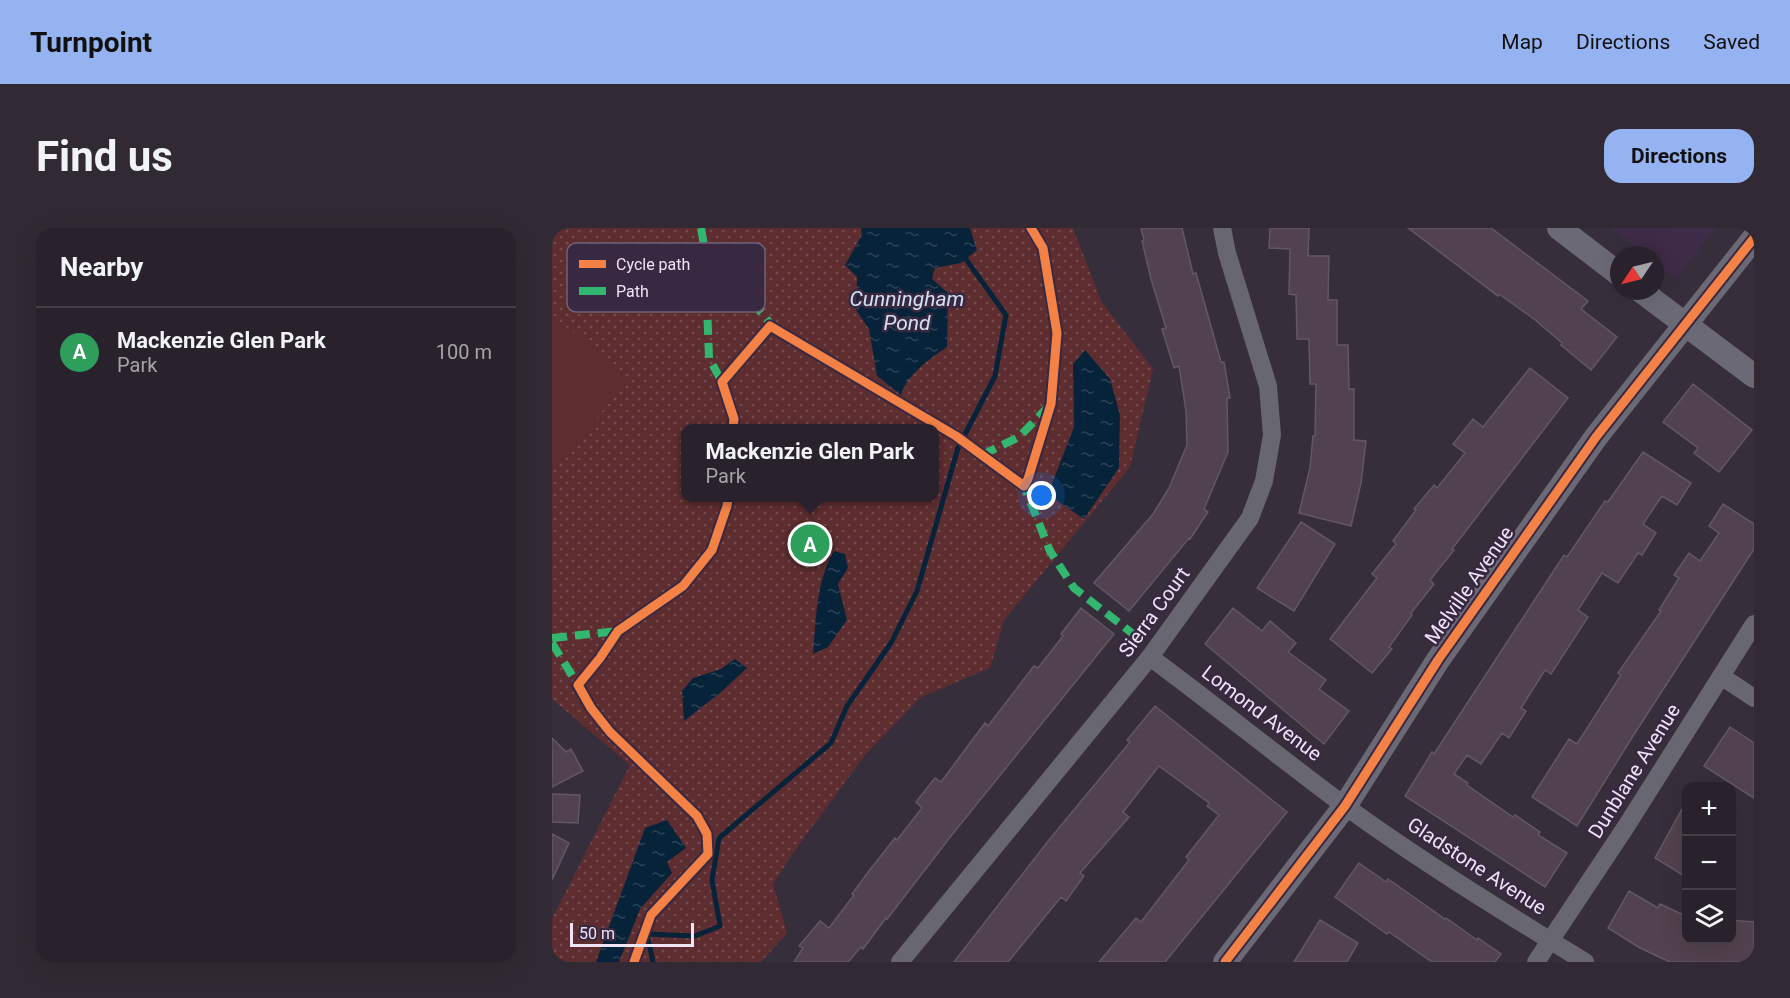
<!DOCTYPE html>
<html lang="en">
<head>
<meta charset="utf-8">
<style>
	:root { --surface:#29222c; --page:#312a34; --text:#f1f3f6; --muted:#a5a4a9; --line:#453f48; --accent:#95b2f1 }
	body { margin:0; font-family:Roboto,sans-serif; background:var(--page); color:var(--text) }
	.controls { position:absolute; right:18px; bottom:18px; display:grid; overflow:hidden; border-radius:12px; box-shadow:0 6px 24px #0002 }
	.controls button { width:54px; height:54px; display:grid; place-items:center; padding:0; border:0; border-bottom:2px solid var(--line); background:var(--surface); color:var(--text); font:30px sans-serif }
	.compass { position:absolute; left:1058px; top:18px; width:54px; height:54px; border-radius:50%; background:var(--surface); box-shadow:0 6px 24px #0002; rotate:235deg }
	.scale { position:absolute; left:18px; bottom:15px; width:124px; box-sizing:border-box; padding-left:6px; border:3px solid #eee4f4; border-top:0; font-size:16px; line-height:21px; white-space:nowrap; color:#eee4f4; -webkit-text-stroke:4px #382841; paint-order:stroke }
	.you { position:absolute; left:490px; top:268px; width:21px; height:21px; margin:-15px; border:4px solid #fff; border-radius:50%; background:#1a73e8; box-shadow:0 0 0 9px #1a73e833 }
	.badge { display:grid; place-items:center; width:39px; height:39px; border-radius:50%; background:var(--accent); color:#fff; font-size:20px; font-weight:700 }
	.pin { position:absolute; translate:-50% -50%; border:3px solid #fff; box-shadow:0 2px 6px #0006 }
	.popup { position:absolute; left:129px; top:196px; width:258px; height:78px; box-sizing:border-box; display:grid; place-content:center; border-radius:12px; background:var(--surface); filter:drop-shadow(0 2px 4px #0005); font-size:20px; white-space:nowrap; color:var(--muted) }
	.popup b { font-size:22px; color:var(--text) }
	.popup::after { content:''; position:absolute; left:50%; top:100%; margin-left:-12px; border:12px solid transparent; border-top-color:var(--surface) }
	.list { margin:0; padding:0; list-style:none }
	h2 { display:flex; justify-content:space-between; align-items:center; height:78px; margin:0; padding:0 24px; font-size:26px }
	h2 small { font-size:20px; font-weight:400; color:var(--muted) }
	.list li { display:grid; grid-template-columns:39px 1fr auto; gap:18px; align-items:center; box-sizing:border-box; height:90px; padding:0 24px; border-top:2px solid var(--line) }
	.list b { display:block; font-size:22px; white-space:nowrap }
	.list p { margin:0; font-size:20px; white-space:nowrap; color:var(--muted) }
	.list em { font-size:20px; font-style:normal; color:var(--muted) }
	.icon { flex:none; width:33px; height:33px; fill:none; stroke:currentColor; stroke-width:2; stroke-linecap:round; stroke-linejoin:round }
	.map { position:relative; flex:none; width:1202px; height:734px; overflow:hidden; border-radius:18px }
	header { display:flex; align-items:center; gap:36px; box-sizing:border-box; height:84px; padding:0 30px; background:var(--accent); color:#111 }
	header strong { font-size:28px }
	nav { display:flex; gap:33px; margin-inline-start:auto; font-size:21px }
	.intro { display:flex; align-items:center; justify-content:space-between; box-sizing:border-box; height:144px; padding:0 36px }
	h1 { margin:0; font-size:42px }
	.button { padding:15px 27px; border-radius:18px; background:var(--accent); color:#111; font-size:21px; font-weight:700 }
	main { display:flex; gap:36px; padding:0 36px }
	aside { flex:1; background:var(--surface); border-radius:18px; box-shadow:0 6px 24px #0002 }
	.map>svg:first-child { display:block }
	.built { fill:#3f2c49 }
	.park { fill:url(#park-dots); fill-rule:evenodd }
	.pitch { fill:#5e2d30 }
	.water { fill:url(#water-ripples) }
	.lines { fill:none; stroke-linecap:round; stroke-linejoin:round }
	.stream { stroke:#07233a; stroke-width:5 }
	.building { fill:#52424f; stroke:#625861; stroke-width:1.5 }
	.street { stroke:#676671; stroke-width:18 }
	.secondary { stroke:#6b6975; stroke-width:24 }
	.quiet { stroke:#33b770; stroke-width:8; stroke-dasharray:15 8; stroke-linecap:butt }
	.cycleway-casing { stroke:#382841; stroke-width:13 }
	.cycleway { stroke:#f48246; stroke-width:9 }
	.labels { text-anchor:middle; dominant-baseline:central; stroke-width:5; stroke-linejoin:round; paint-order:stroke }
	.street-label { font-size:20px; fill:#eee4f4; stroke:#382841 }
	.water-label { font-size:21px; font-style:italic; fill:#d2e2f0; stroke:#382841 }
	.key { fill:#382841; stroke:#6f6077; stroke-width:1.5 }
	.key-label { font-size:16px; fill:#eee4f4 }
</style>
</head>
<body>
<header>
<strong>Turnpoint</strong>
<nav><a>Map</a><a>Directions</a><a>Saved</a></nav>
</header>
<div class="intro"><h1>Find us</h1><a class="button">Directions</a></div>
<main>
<aside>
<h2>Nearby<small></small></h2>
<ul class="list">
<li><span class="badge" style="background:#2e9e5b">A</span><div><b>Mackenzie Glen Park</b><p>Park</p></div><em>100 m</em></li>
</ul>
</aside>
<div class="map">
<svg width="1202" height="734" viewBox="0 0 1202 734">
	<defs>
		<pattern id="park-dots" width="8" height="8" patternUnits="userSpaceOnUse" patternTransform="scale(1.5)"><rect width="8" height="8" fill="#5e2d30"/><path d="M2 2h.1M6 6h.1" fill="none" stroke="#754b4f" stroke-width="1.8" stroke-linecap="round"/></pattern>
		<pattern id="water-ripples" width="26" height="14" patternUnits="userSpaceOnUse" patternTransform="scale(1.5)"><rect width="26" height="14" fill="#07233a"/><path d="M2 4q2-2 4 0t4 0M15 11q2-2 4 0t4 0" fill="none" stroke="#2b4357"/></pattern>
	</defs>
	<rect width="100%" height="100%" fill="#372e3b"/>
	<path class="built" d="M1058,0h106l-41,51 -20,-16v-8h-10z"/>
	<path class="park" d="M0,0h521l28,73 52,68 -23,98 -126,153 -14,48 -69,29 -56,58 -70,95 -22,34 14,49 -26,29h-209v-43l78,-154 -78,-66zM134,200h248v70h-248z"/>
	<path class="pitch" d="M0,87l77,64 -77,93z"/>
	<path class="water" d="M309,0h109l7,22 -16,13 -26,5 -3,11 16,14 -1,54c-17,11 -41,29 -46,48l-24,-19 -8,-47 -13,-19 1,-33 -12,-12 17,-30z
		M533,122l25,29 10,36 -1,53 -35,51 -28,-19 -5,-14 23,-59 -1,-63z
		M282,323l11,3 3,14 -10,16 9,36 -19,27 -15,7c3,-33 3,-74 21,-103z
		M183,431l12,9 -27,25 -36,28 -2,-30 11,-13 28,-9z
		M115,592l19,28 -19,14 5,11 -32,36 -21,53h-23l49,-134z"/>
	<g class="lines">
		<path class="stream" d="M101,734l-6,-28 48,2 25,-10 -8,-46 7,-42 112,-95 16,-37 44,-63 26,-52 41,-143 37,-72 11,-61 -43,-60"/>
	</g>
	<path class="building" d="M589,0h41l11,46 3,-1 25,89h3l6,36h-3l1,54 -24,57 4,3 -18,27 -1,-1 -60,73 -35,-28 59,-69 16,-26 18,-43 -1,-34 -7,-45 -5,2 -12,-39 4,-1 -15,-49 -9,-38 2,-1z
		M718,0h39l-1,28h21l-1,44h9v45h11l1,44h5v51l12,1 -5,42 -10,43 -52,-13 11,-45 3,-32h2l1,-52h-6l-1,-45h-12l-1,-44 -7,-1 1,-45 -21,-1z
		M856,0h83l97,73 -7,8 36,28 -26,33 -30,-25 1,-2 -28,-24 -35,-25 -1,2z
		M978,140l38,30 -116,151 2,1 -24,30 4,4 -23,29 1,2 -23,32 3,2 -20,24 -42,-34 47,-61 -5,-4 24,-30 -3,-3 23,-31 -2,-1 20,-24 3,3 28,-35 -12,-9 20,-25 10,8z
		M1141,156l59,46 -33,42 -25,-19 4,-5 -35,-26z
		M1091,224l48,31 -14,22 -15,-9 -19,28 13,9 -14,22 -4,-2 -20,30 -16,-10 -24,37 10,7 -37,57 -6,-4 -24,38 5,3 -17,27 -7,-5 -21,31 -14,-9 -13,19 14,9 -1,2 46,32 2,-2 25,17 -2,3 29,18 -22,34 -140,-91 27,-44 2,2 130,-199 3,2 38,-56 3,1z
		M1171,276l31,20v25l-121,187 -56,90 -45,-29 37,-58 8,5 44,-69 -3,-2 43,-62 -2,-1 20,-32 -5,-3 15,-22 11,8 19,-28 -10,-7z
		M749,294l34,22 -41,67 -37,-23z
		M529,380l33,26 -163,202 -64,83 -1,-1 -23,31 -2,-2 -13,15h-54l9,-14 -4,-2 21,-25 9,7 25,-33 -2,-1 17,-23 26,-33 2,2 25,-32 -6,-6 19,-24 6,4 44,-59 3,3 46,-60 4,2 25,-32 -2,-2z
		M681,380l29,23 8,-10 26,22 -8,9 38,28 -7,9 30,22 -25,33 -119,-100z
		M603,478l132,106 -122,150h-66l37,-44 5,4 48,-62 -3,-3 33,-42 -12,-9 2,-3 -50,-37 -36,46 6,5 -49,56 4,3 -18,25 -5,-4 -53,65h-54l95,-122 81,-98 -3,-2z
		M1178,499l24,16v55l-50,-32z
		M0,510l14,14 5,-3 12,22 -31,16z
		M0,566l28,1 -2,28 -26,-1z
		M1134,574v75l-31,-19z
		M0,606l17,9 -17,37z
		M807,635l27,19 2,-3 57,40 1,-1 31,22 1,-2 23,16 -6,8h-63l-43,-30 -2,2 -52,-37z
		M1077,663l29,17 2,-4 26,12v23h45v-19l23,2v40h-84l-30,-14 -32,-20z
		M768,692l38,23 -11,19h-53z"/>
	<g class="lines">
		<path class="street" d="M598,429c66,49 129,100 195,149 77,56 159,106 240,156
			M1169,448l33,22
			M348,734l250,-305 100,-139 14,-37 8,-46 -4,-49 -41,-133 -5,-25
			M984,734l91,-137 127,-201"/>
		<path class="secondary" d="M1007,0l60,46
			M1089,63l113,85
			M673,734l120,-156 93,-146 158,-223 158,-199"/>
		<path class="quiet" d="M149,0l4,23 24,22 44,54
			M153,23l4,107 13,24
			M430,227l37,-18 28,-29
			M467,255l5,3 26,65 24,37 63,49
			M0,410l66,-7
			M0,415l26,42"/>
		<g class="cycleway-casing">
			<path id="cycleway" d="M181,200l1,-9 -12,-37 48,-56 186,110 68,50 4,-7 23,-75 6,-71 -14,-85 -12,-20
				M82,734l17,-47 57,-61 -1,-20 -10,-18 -87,-84 -19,-24 -13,-23 22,-27 18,-27 65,-45 29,-36 15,-44 1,-8
				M673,734l120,-156 93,-146 158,-223 158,-199"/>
		</g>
		<use href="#cycleway" class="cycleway"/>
	</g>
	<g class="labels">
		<g class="street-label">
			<text transform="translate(917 357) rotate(-55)">Melville Avenue</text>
			<text transform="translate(602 384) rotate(-54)">Sierra Court</text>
			<text transform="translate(710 485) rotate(37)">Lomond Avenue</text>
			<text transform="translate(1082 543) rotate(-58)">Dunblane Avenue</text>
			<text transform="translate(925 638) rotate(33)">Gladstone Avenue</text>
		</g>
		<g class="water-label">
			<text x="355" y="71">Cunningham<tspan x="355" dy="24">Pond</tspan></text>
		</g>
	</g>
	<rect x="15" y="15" width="198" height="69" rx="9" class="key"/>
	<rect x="27" y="32" width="27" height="8" fill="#f48246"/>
	<rect x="27" y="59" width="27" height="8" fill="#33b770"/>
	<g class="key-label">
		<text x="64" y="42">Cycle path</text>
		<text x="64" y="69">Path</text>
	</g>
</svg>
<div class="controls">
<button>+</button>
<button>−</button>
<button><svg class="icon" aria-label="layers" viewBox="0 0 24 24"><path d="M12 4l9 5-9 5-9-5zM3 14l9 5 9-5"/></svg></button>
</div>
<svg class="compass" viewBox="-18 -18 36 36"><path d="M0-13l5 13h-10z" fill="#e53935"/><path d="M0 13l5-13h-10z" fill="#a5a4a9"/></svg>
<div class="scale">50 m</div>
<div class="you"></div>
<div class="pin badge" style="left:258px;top:316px;background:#2e9e5b">A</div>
<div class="popup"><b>Mackenzie Glen Park</b>Park</div>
</div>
</main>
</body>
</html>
